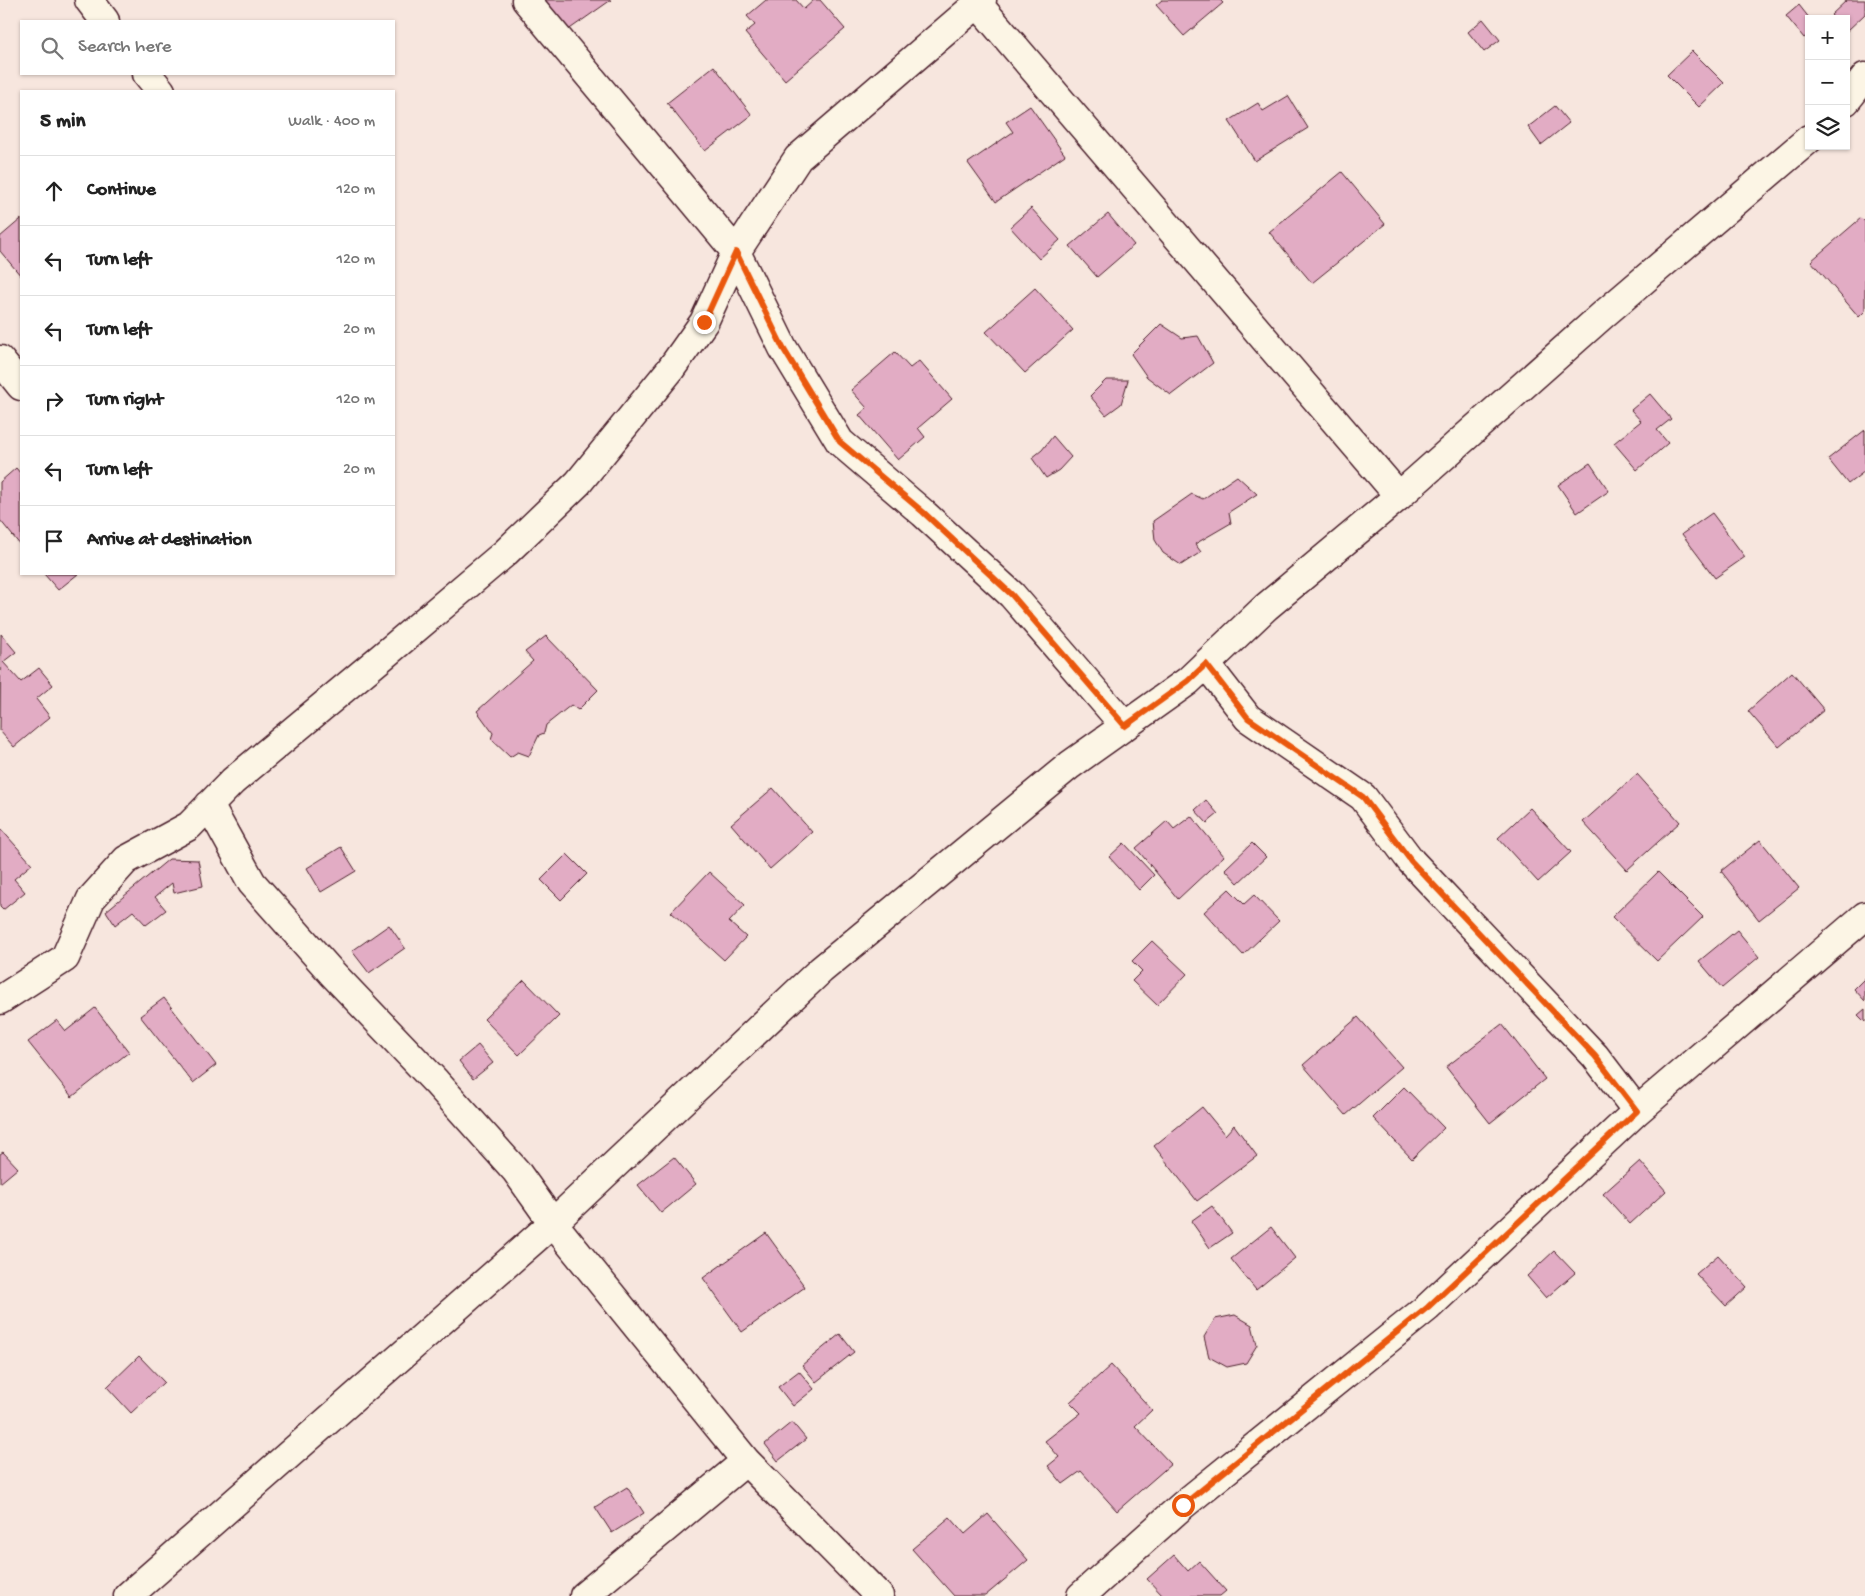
<!DOCTYPE html>
<html lang="en">
<head>
<meta charset="utf-8">
<style>
	:root { --surface:#fff; --page:#f2f2f2; --text:#222; --muted:#767676; --line:#e0e0e0 }
	body { margin:0; font-family:"Gochi Hand",sans-serif; background:var(--page); color:var(--text) }
	.controls { position:absolute; right:15px; top:15px; display:grid; overflow:hidden; border-radius:0px; box-shadow:0 1px 4px #0004 }
	.controls button { width:45px; height:45px; display:grid; place-items:center; padding:0; border:0; border-bottom:1px solid var(--line); background:var(--surface); color:var(--text); font:25px sans-serif }
	.stop { position:absolute; width:15px; height:15px; margin:-11px; border:4px solid #ea580c; border-radius:50%; background:#fff }
	.stop.end { background:#ea580c; border-color:#fff; box-shadow:0 1px 5px #0008 }
	.list { margin:0; padding:0; list-style:none }
	h2 { display:flex; justify-content:space-between; align-items:center; height:65px; margin:0; padding:0 20px; font-size:21px }
	h2 small { font-size:16px; font-weight:400; color:var(--muted) }
	.list li { display:grid; grid-template-columns:32px 1fr auto; gap:15px; align-items:center; box-sizing:border-box; height:70px; padding:0 20px; border-top:1px solid var(--line) }
	.list b { display:block; font-size:19px; white-space:nowrap }
	.list em { font-size:16px; font-style:normal; color:var(--muted) }
	.icon { flex:none; width:28px; height:28px; fill:none; stroke:currentColor; stroke-width:2; stroke-linecap:round; stroke-linejoin:round }
	.map { position:relative; flex:none; width:1865px; height:1596px; overflow:hidden }
	.search { position:absolute; background:var(--surface); box-shadow:0 1px 4px #0004; left:20px; top:20px; width:375px; height:55px; display:flex; align-items:center; gap:12px; box-sizing:border-box; padding:0 18px; border-radius:0px; color:var(--muted); font-size:19px }
	.panel { position:absolute; background:var(--surface); box-shadow:0 1px 4px #0004; left:20px; top:90px; width:375px; height:485px; border-radius:0px }
	.map>svg:first-child { display:block }
	.building { fill:#e2acc4; stroke:#4a1f2b }
	.lines { fill:none; stroke-linecap:round; stroke-linejoin:round }
	.minor-casing { stroke:#4a1f2b; stroke-width:31 }
	.tertiary-casing { stroke:#4a1f2b; stroke-width:31 }
	.minor { stroke:#fcf5e5; stroke-width:28 }
	.tertiary { stroke:#fcf5e5; stroke-width:28 }
	.route { stroke:#ea580c; stroke-width:6 }
</style>
</head>
<body>
<div class="map">
<svg width="1865" height="1596" viewBox="0 0 1865 1596">
	<rect width="100%" height="100%" fill="#f7e6de"/>
	<filter id="ink" filterUnits="userSpaceOnUse"><feTurbulence type="fractalNoise" baseFrequency=".02" numOctaves="2"/><feDisplacementMap in="SourceGraphic" scale="10" xChannelSelector="R" yChannelSelector="G"/><feConvolveMatrix kernelMatrix="1 2 1 2 8 2 1 2 1" color-interpolation-filters="sRGB"/></filter>
	<g filter="url(#ink)">
		<path class="building" d="M541,0h70l-47,33z
			M766,0h30l8,9 10,-9h6l25,29 -60,51 -40,-47 10,-8 -8,-9z
			M1162,0h58l3,3 -39,33 -28,-31z
			M1847,0h18v14l-18,17 -1,-12h-11l-4,-4z
			M1799,5l11,14 -1,15 -5,4 -18,-22z
			M1483,19l17,21 -16,12 -16,-20z
			M1692,51l32,32 -25,24 -32,-32z
			M714,66l38,49 -47,36 -38,-48z
			M1288,96l20,32 -53,33 -26,-40 29,-18 5,8z
			M1030,106l35,49 -69,47 -28,-39 45,-31 -7,-10z
			M1555,106l14,17 -28,22 -13,-18z
			M1342,172l43,52 -73,59 -43,-51z
			M1031,208l29,32 -21,19 -29,-32z
			M1108,214l26,31 -37,32 -27,-31z
			M1861,218l4,4v89l-6,6 -48,-56z
			M21,219v57l-21,-25v-14z
			M1035,288l38,42 -48,43 -39,-41z
			M1161,324l21,14 16,-2 15,27 -42,32 -24,-18 -16,-23z
			M895,352l15,16 9,-7 33,38 -34,29 7,9 -27,23 -39,-45 8,-7 -16,-18z
			M1106,380h22l-7,24 -15,11 -16,-19z
			M1650,394l21,25 -14,11 11,13 -31,27 -23,-27 27,-22 -10,-11z
			M1865,430v41l-17,13 -20,-25z
			M1053,436l18,21 -12,13 -13,8 -14,-20 10,-8z
			M1590,463l19,28 -32,22 -19,-28z
			M16,468l5,6v72l-21,-26v-38z
			M1237,476l20,18 -28,18 2,11 -36,21 6,8 -20,13 -18,-12 -8,-13 -2,-19 39,-27 11,5z
			M1712,513l33,44 -30,21 -33,-44z
			M44,574h34l-20,16z
			M1,634l15,18 -13,10 18,20 18,-14 14,17 -17,14 14,18 -36,30 -14,-16z
			M546,636l52,54 -20,20 -7,-5 -25,20 -2,8 -5,2 -10,21 -11,-4 -8,5 -19,-18 2,-6 -16,-22 56,-50 -8,-9z
			M1792,672l32,38 -45,37 -31,-36z
			M1637,774l43,48 -53,48 -44,-48z
			M773,788l39,44 -42,37 -39,-45z
			M1206,800l12,14 -11,9 -12,-13z
			M1530,808l41,44 -33,30 -40,-44z
			M1191,816l33,40 -46,43 -42,-51 31,-27 7,8z
			M0,828l32,36 -18,15 11,13 -22,18 -3,-3z
			M1760,840l39,48 -40,32 -38,-49z
			M1124,843l30,32 -15,15 -30,-33z
			M1252,843l14,14 -28,26 -13,-14z
			M341,847l15,24 -35,21 -14,-24z
			M567,854l20,20 -26,26 -20,-20z
			M169,859l29,1 5,26 -29,7 -2,-10 -17,14 11,13 -20,15 -13,-14 -18,14 -9,-14z
			M709,872l36,33 -16,17 17,15 -22,23 -53,-48z
			M1658,872l45,45 -46,44 -45,-44z
			M1229,889l15,15 10,-9 25,26 -36,34 -39,-43z
			M389,925l16,23 -36,25 -17,-22z
			M1737,930l22,27 -37,31 -23,-27z
			M1152,941l35,33 -30,31 -25,-24 10,-10 -10,-10z
			M1865,978v23l-11,-12z
			M524,980l35,36 -40,39 -35,-36z
			M164,998l52,67 -23,18 -53,-67z
			M95,1008l34,44 -57,45 -44,-55 29,-22 9,11z
			M1865,1009v13l-7,-7z
			M1358,1017l44,50 -56,48 -43,-50z
			M1502,1024l43,55 -55,44 -44,-56z
			M478,1045l15,18 -20,16 -14,-18z
			M1404,1087l40,41 -32,31 -39,-41z
			M1202,1107l23,28 9,-10 23,31 -60,45 -43,-55z
			M3,1152l15,16 -18,15v-29z
			M674,1157l22,27 -35,29 -23,-28z
			M1640,1161l26,30 -36,33 -27,-30z
			M1212,1206l20,27 -22,15 -19,-27z
			M1271,1227l24,31 -39,32 -25,-31z
			M766,1233l39,54 -63,45 -39,-54z
			M1554,1251l21,22 -29,25 -19,-22z
			M1718,1255l29,32 -21,19 -30,-32z
			M1235,1315l17,10 5,20 -11,18 -19,4 -18,-10 -5,-20 11,-18z
			M840,1334l14,18 -38,30 -14,-17z
			M139,1356l25,26 -33,31 -24,-26z
			M1111,1365l41,45 -17,16 36,38 -54,47 -36,-40 -18,13 -15,-18 11,-9 -14,-16 36,-28 -11,-11z
			M799,1371l15,18 -21,17 -15,-19z
			M792,1422l14,17 -28,22 -13,-17z
			M627,1487l17,26 -32,20 -17,-26z
			M988,1514l40,46 -43,36h-31l-42,-47 38,-32 15,17z
			M1174,1555l14,16 11,-10 27,30 -6,5h-57l-16,-17z"/>
		<g class="lines">
			<g class="minor-casing">
				<path id="minor" d="M89,0l16,21
					M526,0l210,252 47,96 57,94 83,71 89,82 113,131
					M978,4l421,492
					M147,74l14,17
					M0,360l21,26
					M1206,664l42,54 115,79 48,64 184,195 42,55
					M209,805l43,78 80,90 104,109 80,89 37,52 193,238 133,135
					M0,1000l65,-42 26,-59 35,-39 63,-34 44,-45 149,-124 123,-104 73,-70 92,-113 34,-48 32,-70 62,-94 184,-158
					M584,1596l162,-135
					M1081,1596l102,-91 245,-198 209,-196 228,-195"/>
			</g>
			<g class="tertiary-casing">
				<path id="tertiary" d="M1846,101l19,-24
					M128,1596l425,-373 268,-253 249,-205 118,-84 78,-74 133,-111 205,-182 205,-175"/>
			</g>
			<use href="#minor" class="minor"/>
			<use href="#tertiary" class="tertiary"/>
		</g>
	</g>
	<g class="lines" filter="url(#ink)">
		<path class="route" d="M704,322l32,-70 47,96 57,94 83,70 89,83 113,131 63,-45 18,-17 42,54 115,79 48,64 184,195 42,55 -209,196 -245,198"/>
	</g>
</svg>
<div class="controls">
<button>+</button>
<button>−</button>
<button><svg class="icon" aria-label="layers" viewBox="0 0 24 24"><path d="M12 4l9 5-9 5-9-5zM3 14l9 5 9-5"/></svg></button>
</div>
<div class="stop" style="left:1183px;top:1505px"></div>
<div class="stop end" style="left:704px;top:322px"></div>
<div class="search"><svg class="icon" aria-label="search" viewBox="0 0 24 24"><circle cx="10" cy="10" r="6"/><path d="M15 15l6 6"/></svg>Search here</div>
<section class="panel">
<h2>5 min<small>Walk · 400 m</small></h2>
<ul class="list">
<li><svg class="icon" aria-label="ahead" viewBox="0 0 24 24"><path d="M12 20V5M6 11l6-6 6 6"/></svg><div><b>Continue</b></div><em>120 m</em></li>
<li><svg class="icon" aria-label="left" viewBox="0 0 24 24"><path d="M17 20v-9H6M10 6l-5 5 5 5"/></svg><div><b>Turn left</b></div><em>120 m</em></li>
<li><svg class="icon" aria-label="left" viewBox="0 0 24 24"><path d="M17 20v-9H6M10 6l-5 5 5 5"/></svg><div><b>Turn left</b></div><em>20 m</em></li>
<li><svg class="icon" aria-label="right" viewBox="0 0 24 24"><path d="M7 20v-9h11M14 6l5 5-5 5"/></svg><div><b>Turn right</b></div><em>120 m</em></li>
<li><svg class="icon" aria-label="left" viewBox="0 0 24 24"><path d="M17 20v-9H6M10 6l-5 5 5 5"/></svg><div><b>Turn left</b></div><em>20 m</em></li>
<li><svg class="icon" aria-label="arrive" viewBox="0 0 24 24"><path d="M6 21V4h12l-3 4 3 4H6"/></svg><div><b>Arrive at destination</b></div></li>
</ul>
</section>
</div>
</body>
</html>
